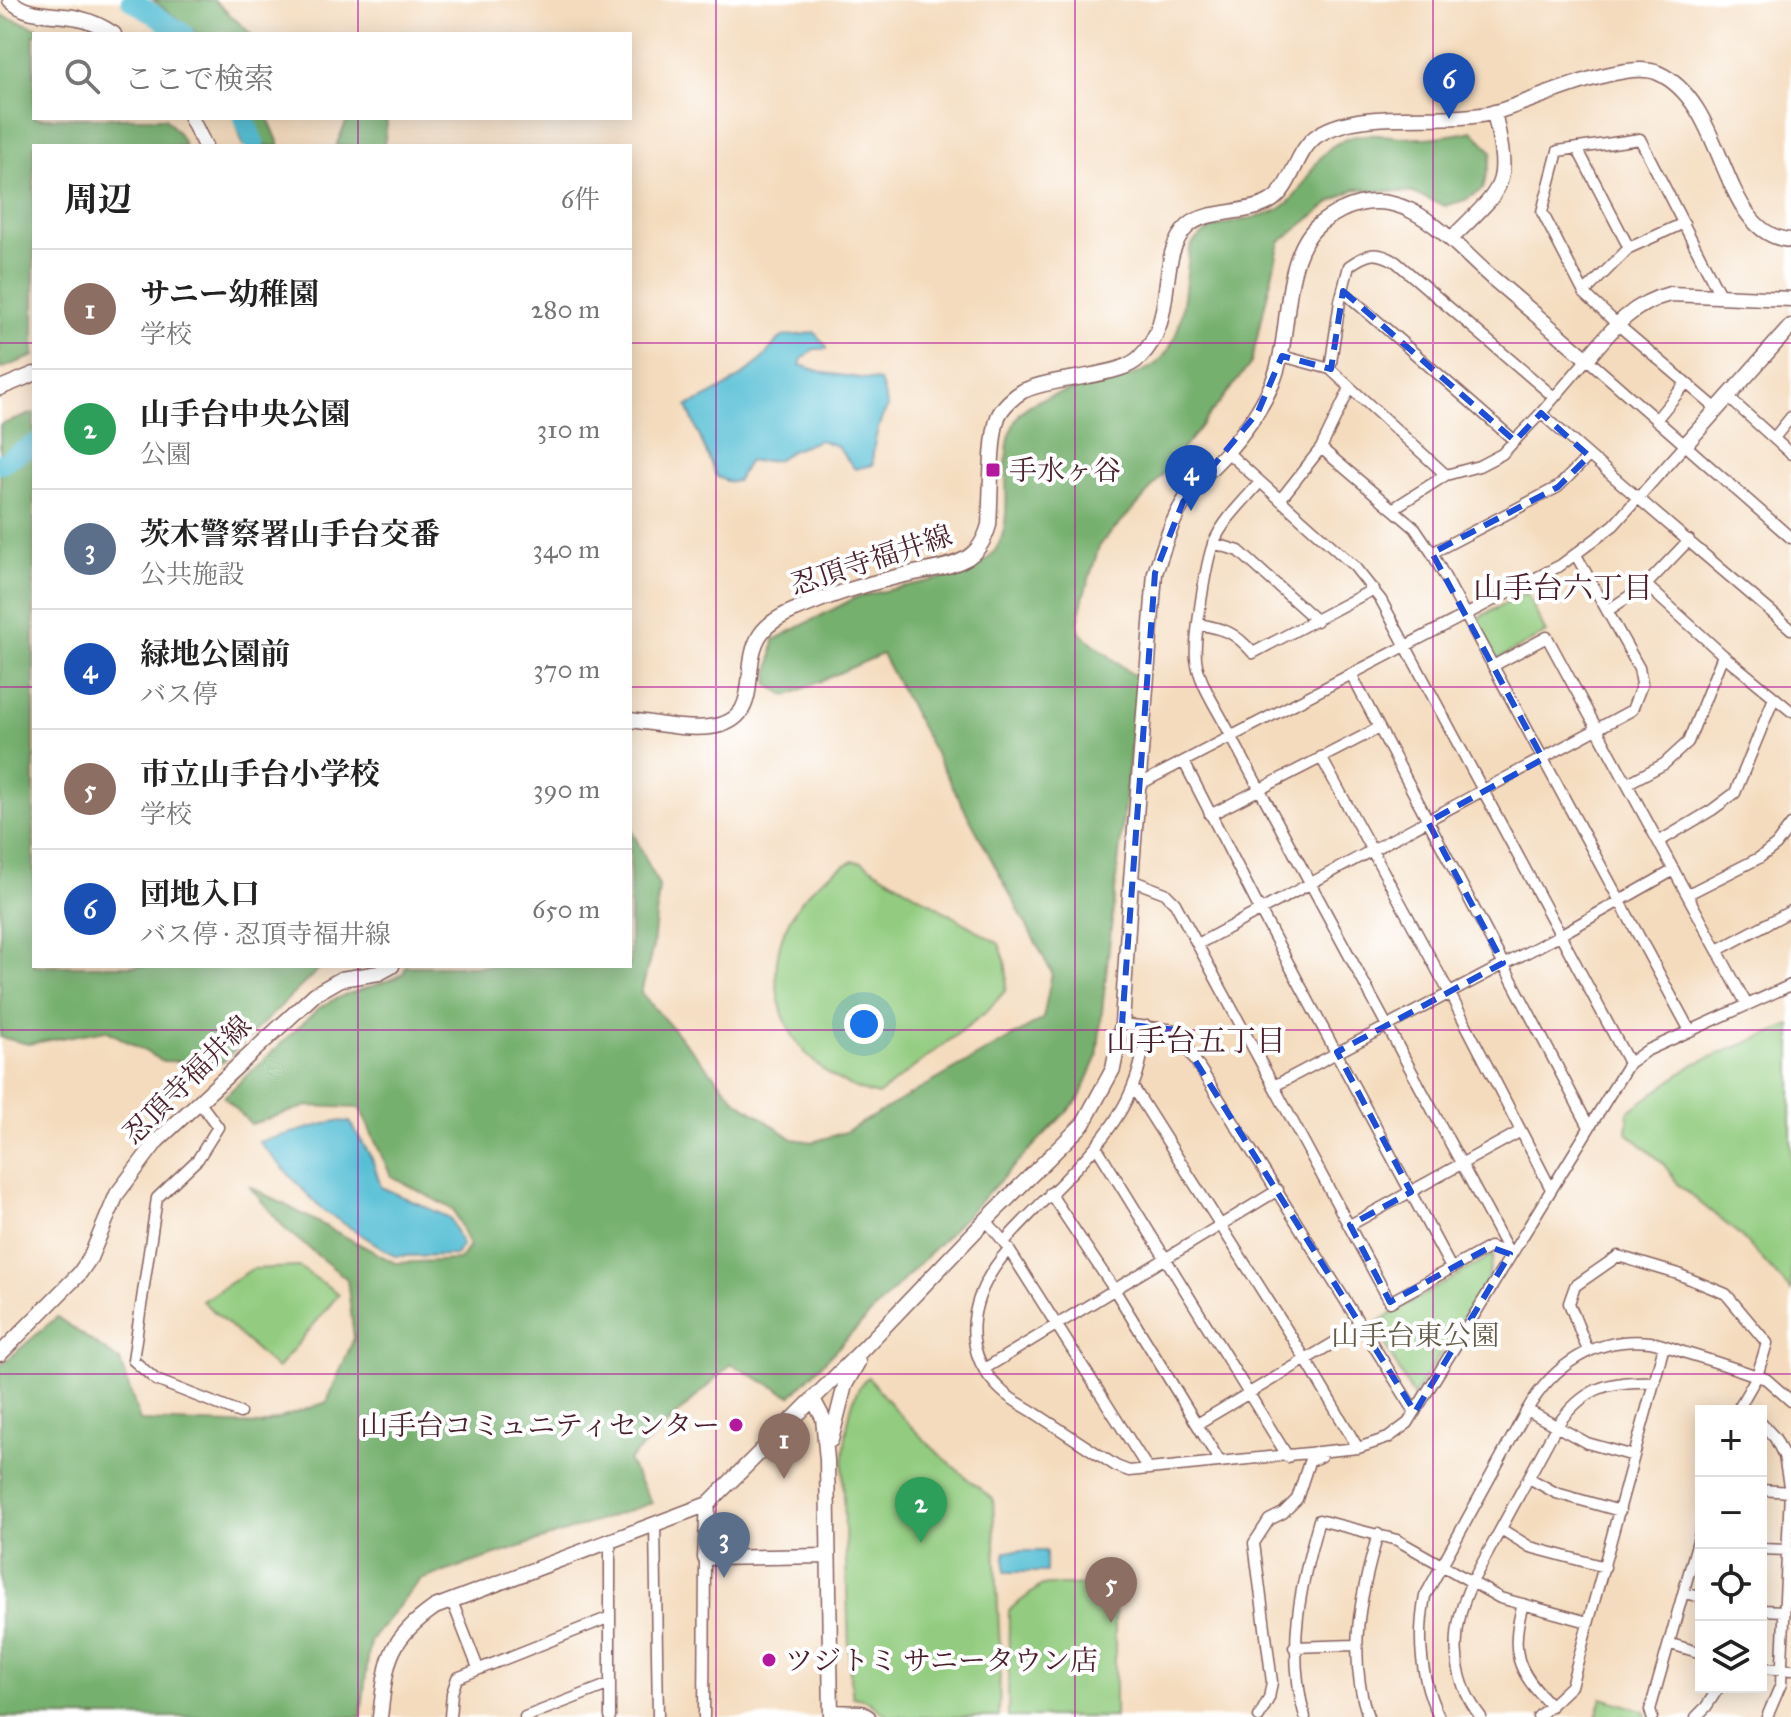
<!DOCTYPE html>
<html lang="ja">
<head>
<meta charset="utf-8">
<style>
	:root { --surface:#fff; --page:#f2f2f2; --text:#222; --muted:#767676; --line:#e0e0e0; --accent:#b45309 }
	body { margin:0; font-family:"IM FELL Great Primer","Noto Serif JP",serif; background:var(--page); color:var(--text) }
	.controls { position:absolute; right:24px; bottom:24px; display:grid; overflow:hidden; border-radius:0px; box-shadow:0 4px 20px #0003 }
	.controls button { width:72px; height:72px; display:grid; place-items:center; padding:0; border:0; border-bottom:2px solid var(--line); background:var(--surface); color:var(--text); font:40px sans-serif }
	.you { position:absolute; left:864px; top:1024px; width:28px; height:28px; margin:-20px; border:6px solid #fff; border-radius:50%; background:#1a73e8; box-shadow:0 0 0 12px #1a73e833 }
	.badge { display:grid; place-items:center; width:52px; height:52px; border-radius:50%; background:var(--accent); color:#fff; font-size:26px; font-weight:700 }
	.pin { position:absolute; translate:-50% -66px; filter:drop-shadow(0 2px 4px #0008) }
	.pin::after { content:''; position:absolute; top:42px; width:28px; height:24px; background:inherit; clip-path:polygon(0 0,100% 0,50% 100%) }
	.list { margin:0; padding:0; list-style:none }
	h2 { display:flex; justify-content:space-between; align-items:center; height:104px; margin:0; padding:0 32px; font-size:34px }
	h2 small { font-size:26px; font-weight:400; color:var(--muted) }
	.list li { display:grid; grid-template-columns:52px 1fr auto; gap:24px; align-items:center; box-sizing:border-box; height:120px; padding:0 32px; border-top:2px solid var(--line) }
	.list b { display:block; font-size:30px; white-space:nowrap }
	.list p { margin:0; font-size:26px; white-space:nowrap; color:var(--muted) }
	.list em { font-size:26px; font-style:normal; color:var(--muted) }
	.icon { flex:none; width:44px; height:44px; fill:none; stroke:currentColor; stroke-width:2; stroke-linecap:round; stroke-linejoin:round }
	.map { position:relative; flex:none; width:1791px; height:1717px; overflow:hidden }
	.search { position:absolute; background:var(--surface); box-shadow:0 4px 20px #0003; left:32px; top:32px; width:600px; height:88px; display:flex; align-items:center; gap:20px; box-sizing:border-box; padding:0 28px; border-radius:0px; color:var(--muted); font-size:30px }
	.panel { position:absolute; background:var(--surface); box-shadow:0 4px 20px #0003; left:32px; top:144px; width:600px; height:824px; border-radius:0px }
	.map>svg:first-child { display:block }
	.green { fill:#93cc80; stroke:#6e7656; stroke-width:2 }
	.forest { fill:#76b06e; stroke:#60684c; stroke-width:2 }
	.water { fill:#57bfd5; stroke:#506f80; stroke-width:2 }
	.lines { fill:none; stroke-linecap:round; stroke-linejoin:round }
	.river { stroke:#57bfd5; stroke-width:20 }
	.street-casing { stroke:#86615e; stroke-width:13 }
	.secondary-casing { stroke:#86615e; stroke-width:17 }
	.street { stroke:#fff; stroke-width:10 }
	.secondary { stroke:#fff; stroke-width:14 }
	.marked { fill:none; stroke:#1d4ed8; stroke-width:6; stroke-dasharray:16 10; stroke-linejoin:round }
	.grid { fill:none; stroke:#b5179e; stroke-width:2; stroke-opacity:0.55 }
	.poi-dot { fill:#b5179e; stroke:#fff; stroke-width:3 }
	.labels { text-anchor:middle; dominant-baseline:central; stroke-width:8; stroke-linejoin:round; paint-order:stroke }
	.poi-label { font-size:28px; fill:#4a1f2b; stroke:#fff; text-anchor:start }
	.street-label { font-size:28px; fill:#4a1f2b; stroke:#fff }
	.park-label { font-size:28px; fill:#645c49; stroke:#fff }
	.neighbourhood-label { font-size:30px; fill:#4a1f2b; stroke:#fff }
</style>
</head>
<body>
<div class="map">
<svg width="1791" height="1717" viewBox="0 0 1791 1717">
	<rect width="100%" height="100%" fill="#fff"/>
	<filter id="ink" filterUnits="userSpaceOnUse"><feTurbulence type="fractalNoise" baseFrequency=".0125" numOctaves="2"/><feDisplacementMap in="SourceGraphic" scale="16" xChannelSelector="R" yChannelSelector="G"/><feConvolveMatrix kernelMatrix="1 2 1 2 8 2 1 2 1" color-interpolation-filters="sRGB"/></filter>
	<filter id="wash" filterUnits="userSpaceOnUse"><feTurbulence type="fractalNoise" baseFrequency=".006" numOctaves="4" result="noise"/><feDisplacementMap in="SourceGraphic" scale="32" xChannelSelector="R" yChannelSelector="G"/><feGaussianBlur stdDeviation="1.8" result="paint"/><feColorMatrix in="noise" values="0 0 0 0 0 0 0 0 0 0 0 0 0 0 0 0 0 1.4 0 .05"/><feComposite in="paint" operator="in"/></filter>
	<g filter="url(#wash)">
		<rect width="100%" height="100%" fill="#f4dbbd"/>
		<path class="green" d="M1526,592l20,41 -52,28 -21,-40z
			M853,861l9,1 137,82 6,16 2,16 -2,15 -19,21 -108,83c-122,-28 -139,-181 -25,-234z
			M1791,1025v266l-51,-56 -42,-34 -19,-16 -17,-23 -35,-29 2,-22 65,-47z
			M1494,1254l-7,27 -74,115 -39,-72z
			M299,1267l40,27 -62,75 -75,-68 50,-32z
			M868,1377c36,46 78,86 125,122l7,152 -1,66h-110l-23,-17 -13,-3 -3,-18 -7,-212c2,-24 5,-75 25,-90z
			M1097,1577l18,3v137h-107l1,-107 33,-25h52z
			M1602,1698l43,13 1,6h-50z"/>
		<path class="forest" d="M153,0h61l37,34h-53z
			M0,15l56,19h-22v84h131l13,15 7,13h-151v210l-34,13z
			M235,118h33l12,28h-37z
			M348,118h31l8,4 -3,24h-48z
			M1473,131l19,21 -9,37 -18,11 -20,6 -32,-13 -58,-4 -24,13 -51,40 -29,121 -110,138 -41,43 -17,54 -5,25 2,10 58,46 -41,379 -18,41 -288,297 -60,-32 -103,97 24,42 -232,77 -50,61 -9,76h-361v-351l57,-49 63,44 20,60 121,4 66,-23 27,-64 -7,-59 -61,-49 -37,-44 146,77 64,-3 10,-14 -15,-36 -63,-34 -31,-68 -52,-2 -57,18 -27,-27 94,-88c26,-19 57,-20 85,-35l3,-8h224v-139l29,59 -6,60 -12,47 95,107 57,39 20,3 32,-10 198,-113 9,-46 -170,-319 -95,42 -19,-11 6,-45 83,-43 104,-23c77,-25 25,-107 57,-158 19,-30 108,-28 139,-53 25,-21 26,-60 30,-90 1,-7 1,-17 3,-24 11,-30 67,-26 91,-41 31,-19 27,-58 71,-71 22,-6 50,2 73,1 16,-1 32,-4 48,-7z
			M34,413v553h288l-99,96 -60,-1 -57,-31 -78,14 -28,-7v-612z"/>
		<path class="water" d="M814,332l13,15v2h-13l-12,10 -2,6 25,8 55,8 8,26c-9,12 -17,43 -15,58l-18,4 -18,-23 -17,-6 -27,10 -17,10 -28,2 -11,19 -9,1 -12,-6 -29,-70c28,-11 52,-26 74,-46 8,-7 13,-19 22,-23 7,-3 20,-1 31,-5z
			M336,1121l14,1 22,37 9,28 69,31 12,27 -6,10 -61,1 -74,-47 -62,-67z
			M1005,1551h41v21h-41z"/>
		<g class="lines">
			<path class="river" d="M131,0l53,34
				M244,118l11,28
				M0,464l34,-20"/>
		</g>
	</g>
	<g filter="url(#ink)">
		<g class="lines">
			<g class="street-casing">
				<path id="street" d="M1577,148l52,100 -45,45
					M1629,248l55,-25
					M1343,291l172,150
					M1282,356l48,13 116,106
					M1330,369l10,-68 9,-35c18,-13 28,-16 47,-4l158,135
					M1729,398l62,56
					M1718,410l-101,-86 -33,-31 -42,-81 16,-61 82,-12 80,156
					M1541,413c82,74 167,144 250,216
					M1656,420l30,-37
					M1774,438l17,-21
					M1321,448l94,80 17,25 258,478
					M1227,452l127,114 27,34 248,463
					M1260,482c-16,19 -36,37 -46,60 -8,18 -20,96 -18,117 3,26 25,55 36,79l278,516
					M1280,500l41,-52 29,-60
					M1394,508l52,-33 33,-9 23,-12 39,-41 46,-54 204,179
					M1213,543l26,8 78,70
					M1432,553l126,-66 31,-31
					M1646,585l77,70 68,56
					M1607,611l39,-26 43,-45
					M1198,624c27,5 37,8 55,29l121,-64
					M1493,666l54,-29 200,368
					M1351,674l238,453
					M1321,757l128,235 102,197
					M1184,762l77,150 190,356
					M1628,783l36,-19 24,-22 35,-87
					M1140,784l421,-219 53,-40 72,-81
					M1210,815l167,-86
					M1660,841l52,-31 23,-17 39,-95
					M1131,880l34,13 10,10 215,399 100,-55 20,7
					M1688,894l71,-36 17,-13 15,-20
					M1198,944l434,-234 10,-26 -3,-16 -63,-113
					M1718,950l73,-39
					M1122,1024l54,6 239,382
					M1274,1086l286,-151 114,-65
					M1133,1087l173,273 52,88
					M200,1103l18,24 -20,32 -41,39 -24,162 23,20 84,33
					M1096,1146l192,311
					M1050,1193l64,96 106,173
					M986,1220l18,22 144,227
					M1350,1225l171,-94
					M1004,1242c42,-48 106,-96 129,-156 8,-19 11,-40 14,-60
					M1009,1249c-37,42 -54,99 -7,142 10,10 25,16 36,24 26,17 52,34 78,51l13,5 229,-23 30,-10 20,-15 221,-360 17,-12 145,-66
					M1588,1351l-19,-48 6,-17 43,-30 60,18 48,20 41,49 -10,33 -20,35
					M984,1369l294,-179
					M1527,1410l60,33 47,13
					M1761,1423l14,15 9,18 6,36 -9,192 -14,33
					M1197,1424l165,-98
					M1529,1478l27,15 64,18
					M1761,1490l30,2
					M655,1524l3,193
					M1501,1529l29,18 75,20
					M610,1541v176
					M1761,1549l26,1
					M1684,1593l17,4
					M452,1601l26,67
					M1523,1604c-14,48 -6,67 28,102
					M1761,1610l23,1
					M1671,1644l30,9
					M1294,1647l61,-2
					M1761,1668l30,2
					M450,1717l2,-24 5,-15 153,-61
					M525,1717l85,-33
					M704,1717l1,-159
					M1259,1717l10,-19 3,-16 -18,-139 15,-23 14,-7 14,-14 12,-37 12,-6
					M1305,1717c-19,-68 -5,-131 14,-197l78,20 103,58 88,24
					M1368,1717c-21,-63 -8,-121 10,-183
					M1439,1717c-19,-39 -22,-79 -14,-121l102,-186c26,-45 69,-74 123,-68 12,2 24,7 36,11 24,7 48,15 71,23l9,3 25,22
					M1481,1717c-32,-40 -30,-91 -9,-135l84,-155c27,-39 52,-47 99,-45
					M1538,1717l33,-31 93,-340
					M1652,1717l-2,-7 51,-180
					M1696,1717l10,-10 13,-20"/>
			</g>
			<g class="secondary-casing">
				<path id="secondary" d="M10,0c17,18 46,13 68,18 14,3 24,8 36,16
					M191,118l14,28
					M1452,238c53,-53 59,-50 42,-126
					M0,388l34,-14
					M1686,444l105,-118
					M630,720c25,3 55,10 80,7 56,-7 29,-59 50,-92 8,-13 27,-22 40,-27 33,-14 66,-24 100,-32 20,-5 47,-7 65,-17 14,-7 20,-20 24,-34 2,-27 1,-85 9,-108 4,-10 16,-21 25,-26 20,-9 44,-11 65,-15 17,-4 38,-6 51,-18 41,-39 15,-101 49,-132 18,-17 58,-11 81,-24 24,-13 25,-51 49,-67 45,-29 126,-9 178,-23 38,-11 129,-54 162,-39 70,31 61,163 133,167
					M0,1354l79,-80 11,-16 27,-64 40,-53 158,-147 26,-15 38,-6 13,-7
					M813,1399l10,19 4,42 4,257
					M831,1440l14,-55 13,-23
					M708,1504l-3,54 122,-2
					M831,1712l30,1 7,4
					M380,1717c7,-56 6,-76 55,-110l273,-103 157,-157 121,-127 97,-96 30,-55 9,-45 9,-144 24,-307c10,-29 18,-59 37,-83 9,-13 22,-24 33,-36 18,-20 36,-45 47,-70 19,-45 10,-101 33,-142 8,-15 20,-23 35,-31 64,-32 108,28 150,65 32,27 65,55 97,83 24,-29 45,-56 83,-65l121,5"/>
			</g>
			<use href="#street" class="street"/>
			<use href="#secondary" class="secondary"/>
		</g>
	</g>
	<path class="marked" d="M1343,291l172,150 26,-28 48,43 -31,31 -126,66 111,206 -115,63 75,141 -166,89 74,140 -61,33 40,77 100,-55 20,7 -95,158 -239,-382 -54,-6 33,-451 28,-71 75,-90 24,-56 49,13z"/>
	<path class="grid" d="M358,0v34M716,0v1717M1075,0v1717M1433,0v1717M358,118v28M0,343h34M630,343h1161M0,687h34M630,687h1161M358,966v751M0,1030h1791M0,1374h1791"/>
	<g class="poi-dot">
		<rect x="985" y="462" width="16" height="16" rx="4"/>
		<circle cx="736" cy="1425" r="8"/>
		<circle cx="769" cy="1660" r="8"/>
	</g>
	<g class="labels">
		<g class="poi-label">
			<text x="1009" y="470">手水ヶ谷</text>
			<text x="720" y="1425" text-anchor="end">山手台コミュニティセンター</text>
			<text x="785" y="1660">ツジトミ サニータウン店</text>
		</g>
		<g class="street-label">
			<text transform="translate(871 560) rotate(-18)">忍頂寺福井線</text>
			<text transform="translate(187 1080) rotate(-45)">忍頂寺福井線</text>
		</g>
		<g class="park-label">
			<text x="1415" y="1335">山手台東公園</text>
		</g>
		<g class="neighbourhood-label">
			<text x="1563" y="588">山手台六丁目</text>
			<text x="1196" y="1041">山手台五丁目</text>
		</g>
	</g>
</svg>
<div class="controls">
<button>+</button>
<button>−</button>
<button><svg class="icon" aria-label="locate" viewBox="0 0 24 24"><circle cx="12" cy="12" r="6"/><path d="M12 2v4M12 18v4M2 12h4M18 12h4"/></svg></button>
<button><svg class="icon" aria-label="layers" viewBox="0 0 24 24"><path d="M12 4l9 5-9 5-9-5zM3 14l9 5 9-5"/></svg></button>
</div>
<div class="you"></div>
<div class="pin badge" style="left:784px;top:1479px;background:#8d6e63">1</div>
<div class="pin badge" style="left:921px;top:1543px;background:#2e9e5b">2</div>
<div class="pin badge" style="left:724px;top:1578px;background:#5c6f8a">3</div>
<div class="pin badge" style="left:1191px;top:511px;background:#1a4fb4">4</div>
<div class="pin badge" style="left:1111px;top:1623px;background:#8d6e63">5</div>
<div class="pin badge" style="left:1449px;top:119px;background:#1a4fb4">6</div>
<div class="search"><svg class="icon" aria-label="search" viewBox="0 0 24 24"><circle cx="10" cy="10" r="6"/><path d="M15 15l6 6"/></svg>ここで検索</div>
<section class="panel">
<h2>周辺<small>6件</small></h2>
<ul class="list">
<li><span class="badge" style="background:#8d6e63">1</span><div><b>サニー幼稚園</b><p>学校</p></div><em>280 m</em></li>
<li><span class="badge" style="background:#2e9e5b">2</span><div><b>山手台中央公園</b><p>公園</p></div><em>310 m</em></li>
<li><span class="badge" style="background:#5c6f8a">3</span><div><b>茨木警察署山手台交番</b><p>公共施設</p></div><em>340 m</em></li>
<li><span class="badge" style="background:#1a4fb4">4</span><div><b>緑地公園前</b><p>バス停</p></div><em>370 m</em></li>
<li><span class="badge" style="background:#8d6e63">5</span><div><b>市立山手台小学校</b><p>学校</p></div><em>390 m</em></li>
<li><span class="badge" style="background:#1a4fb4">6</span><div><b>団地入口</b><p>バス停 · 忍頂寺福井線</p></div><em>650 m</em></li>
</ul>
</section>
</div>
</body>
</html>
